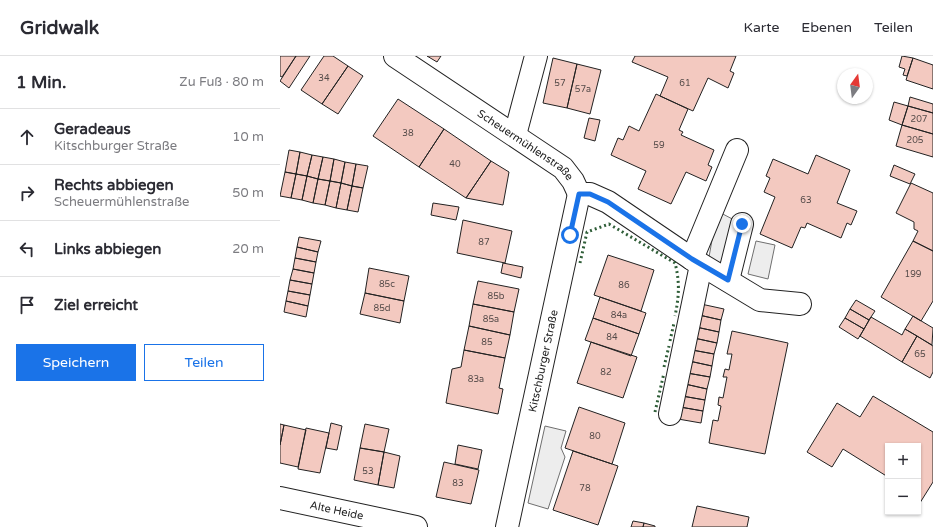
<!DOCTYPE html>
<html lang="de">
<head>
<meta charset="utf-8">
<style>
	:root { --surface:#fff; --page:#f7f7f7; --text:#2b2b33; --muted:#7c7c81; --line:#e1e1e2; --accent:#1a73e8 }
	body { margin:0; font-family:"Varela Round",sans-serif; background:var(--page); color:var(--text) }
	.controls { position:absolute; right:12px; bottom:12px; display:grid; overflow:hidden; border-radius:0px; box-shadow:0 1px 3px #0004 }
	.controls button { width:36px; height:36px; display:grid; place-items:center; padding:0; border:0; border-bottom:1px solid var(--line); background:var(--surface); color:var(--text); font:20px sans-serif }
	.compass { position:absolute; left:557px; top:12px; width:36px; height:36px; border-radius:50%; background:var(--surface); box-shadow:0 1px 3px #0004; rotate:14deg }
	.stop { position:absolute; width:12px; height:12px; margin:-9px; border:3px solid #1a73e8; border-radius:50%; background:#fff }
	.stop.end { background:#1a73e8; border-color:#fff; box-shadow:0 1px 4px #0008 }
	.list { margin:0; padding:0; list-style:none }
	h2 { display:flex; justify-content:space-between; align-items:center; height:52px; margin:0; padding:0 16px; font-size:17px }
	h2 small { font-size:13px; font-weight:400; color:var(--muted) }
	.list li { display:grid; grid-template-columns:26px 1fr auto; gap:12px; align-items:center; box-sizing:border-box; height:56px; padding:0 16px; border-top:1px solid var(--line) }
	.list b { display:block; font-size:15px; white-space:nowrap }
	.list p { margin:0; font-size:13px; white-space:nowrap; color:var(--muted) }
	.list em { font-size:13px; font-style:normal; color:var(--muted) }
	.actions { display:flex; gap:8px; padding:12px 16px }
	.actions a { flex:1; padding:9px 0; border:1px solid var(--accent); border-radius:0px; text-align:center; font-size:14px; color:var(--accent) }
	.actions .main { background:var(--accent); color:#fff }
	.icon { flex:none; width:22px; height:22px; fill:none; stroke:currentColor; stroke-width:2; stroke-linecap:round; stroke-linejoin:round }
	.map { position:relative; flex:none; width:653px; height:471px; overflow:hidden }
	header { display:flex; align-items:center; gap:24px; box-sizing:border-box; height:56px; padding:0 20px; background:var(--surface); border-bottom:1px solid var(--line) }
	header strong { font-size:19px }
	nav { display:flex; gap:22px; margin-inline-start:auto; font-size:14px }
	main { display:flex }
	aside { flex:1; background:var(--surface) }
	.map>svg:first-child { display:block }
	.parking { fill:#ededed; stroke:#6f6f6f }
	.building { fill:#f3c9c0; stroke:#222 }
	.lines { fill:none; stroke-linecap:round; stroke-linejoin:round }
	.minor-casing { stroke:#222; stroke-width:24 }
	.minor { stroke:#fff; stroke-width:22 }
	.hedge { stroke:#2f5e38; stroke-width:3; stroke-dasharray:2 3; stroke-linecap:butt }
	.route { stroke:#1a73e8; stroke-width:5 }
	.labels { text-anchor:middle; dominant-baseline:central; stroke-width:3; stroke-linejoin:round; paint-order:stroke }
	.number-label { font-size:9px; fill:#564c4a }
	.street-label { font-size:11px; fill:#222; stroke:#fff }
</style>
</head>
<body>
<header>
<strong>Gridwalk</strong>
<nav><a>Karte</a><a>Ebenen</a><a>Teilen</a></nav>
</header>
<main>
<aside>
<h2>1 Min.<small>Zu Fuß · 80 m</small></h2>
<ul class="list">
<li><svg class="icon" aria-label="ahead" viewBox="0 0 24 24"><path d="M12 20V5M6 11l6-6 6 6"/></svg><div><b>Geradeaus</b><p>Kitschburger Straße</p></div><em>10 m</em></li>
<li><svg class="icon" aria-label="right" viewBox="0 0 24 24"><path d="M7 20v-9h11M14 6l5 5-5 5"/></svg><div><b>Rechts abbiegen</b><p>Scheuermühlenstraße</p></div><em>50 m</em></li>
<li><svg class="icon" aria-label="left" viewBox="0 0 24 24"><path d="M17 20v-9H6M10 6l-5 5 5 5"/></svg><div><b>Links abbiegen</b></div><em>20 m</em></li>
<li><svg class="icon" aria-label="arrive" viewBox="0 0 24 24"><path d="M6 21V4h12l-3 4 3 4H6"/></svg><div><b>Ziel erreicht</b></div></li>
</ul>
<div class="actions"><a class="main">Speichern</a><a>Teilen</a></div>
</aside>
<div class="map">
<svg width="653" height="471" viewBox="0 0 653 471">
	<rect width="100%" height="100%" fill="#fff"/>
	<path class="parking" d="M439,156l19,10 -18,42 -11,-7 6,-34z
		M476,185l19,4 -7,34 -20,-5z
		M265,370l21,5 -5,17 4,9 -17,52 -20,-6z"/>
	<path class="building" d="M0,0h16l-14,21 -2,-1z
		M16,0h14l-21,32 -9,-7z
		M44,0h9l15,10 -26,38 -21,-14z
		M147,0h14l-4,6z
		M355,0h101l-6,15 4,2 -6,15 -20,-10 -15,33 -33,-15 8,-19 -36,-15z
		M622,0l11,2 -6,18 -4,-1 2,-6 -6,-2z
		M273,2l24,6 -10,44 -24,-5z
		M633,2l20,7v24l-27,-9z
		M297,8l24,6 -11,44 -23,-6z
		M68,10l15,10 -25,38 -16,-10z
		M376,38l32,15 -9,21 4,2 -2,3 33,15 -6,15 4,2 -6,14 -20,-9 -15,32 -33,-15 8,-18 -35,-16 7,-17 5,2 6,-14 10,5z
		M630,41l23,7v9l-25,-7z
		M118,43l46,30 -25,38 -46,-31z
		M614,46l14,4 -6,19 -13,-5z
		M628,50l25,7v21l-31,-9z
		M309,62l11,2 -5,21 -11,-3z
		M622,69l31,9v23l-37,-11z
		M164,73l47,32 -25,37 -47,-31z
		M9,94l11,2 -4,22 -11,-2z
		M20,96l12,3 -5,21 -11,-2z
		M32,99l11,2 -5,22 -11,-3z
		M536,99l34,15 -13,33 20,8 -6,14 -4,-2 -6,15 -34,-15 -2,5 -4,-1 -9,21 -32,-14 15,-37 -11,-5 6,-14 -4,-2 7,-17 35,15z
		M43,101l11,2 -4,22 -12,-2z
		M54,103l11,3 -4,21 -11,-2z
		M211,105l18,11 -6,33 -37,-7z
		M65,106l11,2 -4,22 -11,-3z
		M76,108l12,2 -5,22 -11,-2z
		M614,109l21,9 -5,10 -20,-8z
		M5,116l11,2 -5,24 -11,-2z
		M16,118l11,2 -5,24 -11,-2z
		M27,120l11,3 -5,24 -11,-3z
		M38,123l12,2 -5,24 -12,-2z
		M50,125l11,2 -5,25 -11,-3z
		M61,127l11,3 -5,24 -11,-2z
		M631,127l22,10v58l-20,-10 5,-10 -4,-2v-7l-18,-9z
		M72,130l11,2 -5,24 -11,-2z
		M153,147l26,4 -3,13 -25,-5z
		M183,164l49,11 -7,32 -48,-10z
		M19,181l22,4 -3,11 -21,-5z
		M633,185l20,10v50l-12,20 -40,-24z
		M17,191l21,5 -2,10 -21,-4z
		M328,199l46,15 -13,41 -47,-16z
		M15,202l21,4 -2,11 -21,-4z
		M223,207l20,4 -2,11 -20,-5z
		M89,212l40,8 -5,25 -39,-8z
		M13,213l21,4 -2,11 -22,-4z
		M10,224l22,4 -2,11 -22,-4z
		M198,225l41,8 -5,23 -41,-8z
		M8,235l22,4 -2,11 -22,-5z
		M85,237l39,8 -4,22 -40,-9z
		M320,241l46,16 -7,21 -46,-16z
		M576,244l19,11 -6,9 -19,-11z
		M6,245l22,5 -2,11 -22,-5z
		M193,248l41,8 -4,23 -41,-9z
		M421,248l23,5 -3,11 -22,-5z
		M570,253l19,11 -5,9 -19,-11z
		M419,259l22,5 -2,12 -23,-5z
		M633,260l20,12 -1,17 -27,-16z
		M591,261l31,18 3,-6 12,7 -15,26 -42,-26z
		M313,262l46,16 -8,22 -46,-16z
		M565,262l19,11 -6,10 -19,-12z
		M189,270l41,9 -5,23 -41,-8z
		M416,271l23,5 -2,11 -23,-5z
		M452,275l56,12 -23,111 -56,-11 4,-23 5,1 3,-15 -3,-1 1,-8 4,1 4,-21h-4l2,-8 4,1 3,-16h-5z
		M637,280l16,10v26l-3,6 -28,-16z
		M414,282l23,5 -3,11 -22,-4z
		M311,286l46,15 -14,41 -46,-15z
		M184,294l41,8 -6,30 4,1 -5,25 -52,-11 6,-34 9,-2z
		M412,294l22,4 -2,12 -23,-5z
		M409,305l23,5 -2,11 -23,-4z
		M407,317l23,4 -3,12 -22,-5z
		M405,328l22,5 -2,11 -23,-4z
		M402,340l23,4 -2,11 -23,-4z
		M593,340l60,36v50l-15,24v-60h-30v31l-45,-28 -11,18 -25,-15 30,-49 23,14z
		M299,351l46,16 -13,41 -47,-16z
		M400,351l23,4 -2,12 -23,-4z
		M51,367l11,3 -5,24 -11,-2z
		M0,368l4,1 -4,20z
		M85,368l24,5 -5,23 -24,-4z
		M4,369l22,5 -8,37 -18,-4v-18z
		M26,372l23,5 -9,40 -22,-4z
		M178,389l24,5 -4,19 -23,-5z
		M80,392l24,4 -6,33 -24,-5z
		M293,395l45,15 -20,59 -45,-15z
		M104,396l16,4 -6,32 -16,-3z
		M164,406l35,8 -8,34 -35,-7z
		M417,450l52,11 -2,10h-55z
		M353,465l11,2 -1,4h-12z
		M364,467l11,3v1h-12z"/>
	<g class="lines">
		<g class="minor-casing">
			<g id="minor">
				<path id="s1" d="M115,0l168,112 10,13 6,13"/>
				<path d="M235,79l21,-79"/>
				<path d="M299,138h11l18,8 84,57 68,41 40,4"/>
				<path d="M412,203l45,-109"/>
				<path d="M448,224l14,-56"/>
				<path d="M390,358l31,-149"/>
				<path id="s2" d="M0,442l136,29"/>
				<path id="s3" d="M227,471l72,-333"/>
			</g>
		</g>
		<use href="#minor" class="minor"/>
		<path class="hedge" d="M300,207l7,-31 22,-8 66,39c5,19 4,34 0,53
			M390,285l4,-18
			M384,311l5,-21
			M375,356l9,-39"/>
	</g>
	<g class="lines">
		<path class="route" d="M290,179l9,-41h11l18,8 84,57 36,21 14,-56"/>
	</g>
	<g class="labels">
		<g class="number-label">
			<text x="44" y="22">34</text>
			<text x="280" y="27">57</text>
			<text x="405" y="27">61</text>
			<text x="303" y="33">57a</text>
			<text x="639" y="63">207</text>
			<text x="128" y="77">38</text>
			<text x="635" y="84">205</text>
			<text x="379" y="89">59</text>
			<text x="175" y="108">40</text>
			<text x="526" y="144">63</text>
			<text x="204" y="186">87</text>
			<text x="633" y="218">199</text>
			<text x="107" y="228">85c</text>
			<text x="344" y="229">86</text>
			<text x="216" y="240">85b</text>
			<text x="102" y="252">85d</text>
			<text x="339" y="259">84a</text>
			<text x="211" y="263">85a</text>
			<text x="332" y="281">84</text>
			<text x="207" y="286">85</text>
			<text x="640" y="298">65</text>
			<text x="326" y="316">82</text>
			<text x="196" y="323">83a</text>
			<text x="315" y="380">80</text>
			<text x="88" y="415">53</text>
			<text x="178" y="427">83</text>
			<text x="305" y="432">78</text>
		</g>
		<g class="street-label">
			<text stroke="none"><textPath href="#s1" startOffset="158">Scheuermühlenstraße</textPath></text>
			<text stroke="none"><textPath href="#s3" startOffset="170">Kitschburger Straße</textPath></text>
			<text stroke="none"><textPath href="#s2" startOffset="58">Alte Heide</textPath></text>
		</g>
	</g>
</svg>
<div class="controls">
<button>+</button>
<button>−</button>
</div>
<svg class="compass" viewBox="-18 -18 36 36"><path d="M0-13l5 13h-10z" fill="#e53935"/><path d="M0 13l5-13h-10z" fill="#7c7c81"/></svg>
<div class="stop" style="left:290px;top:179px"></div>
<div class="stop end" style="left:462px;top:168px"></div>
</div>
</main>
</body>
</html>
